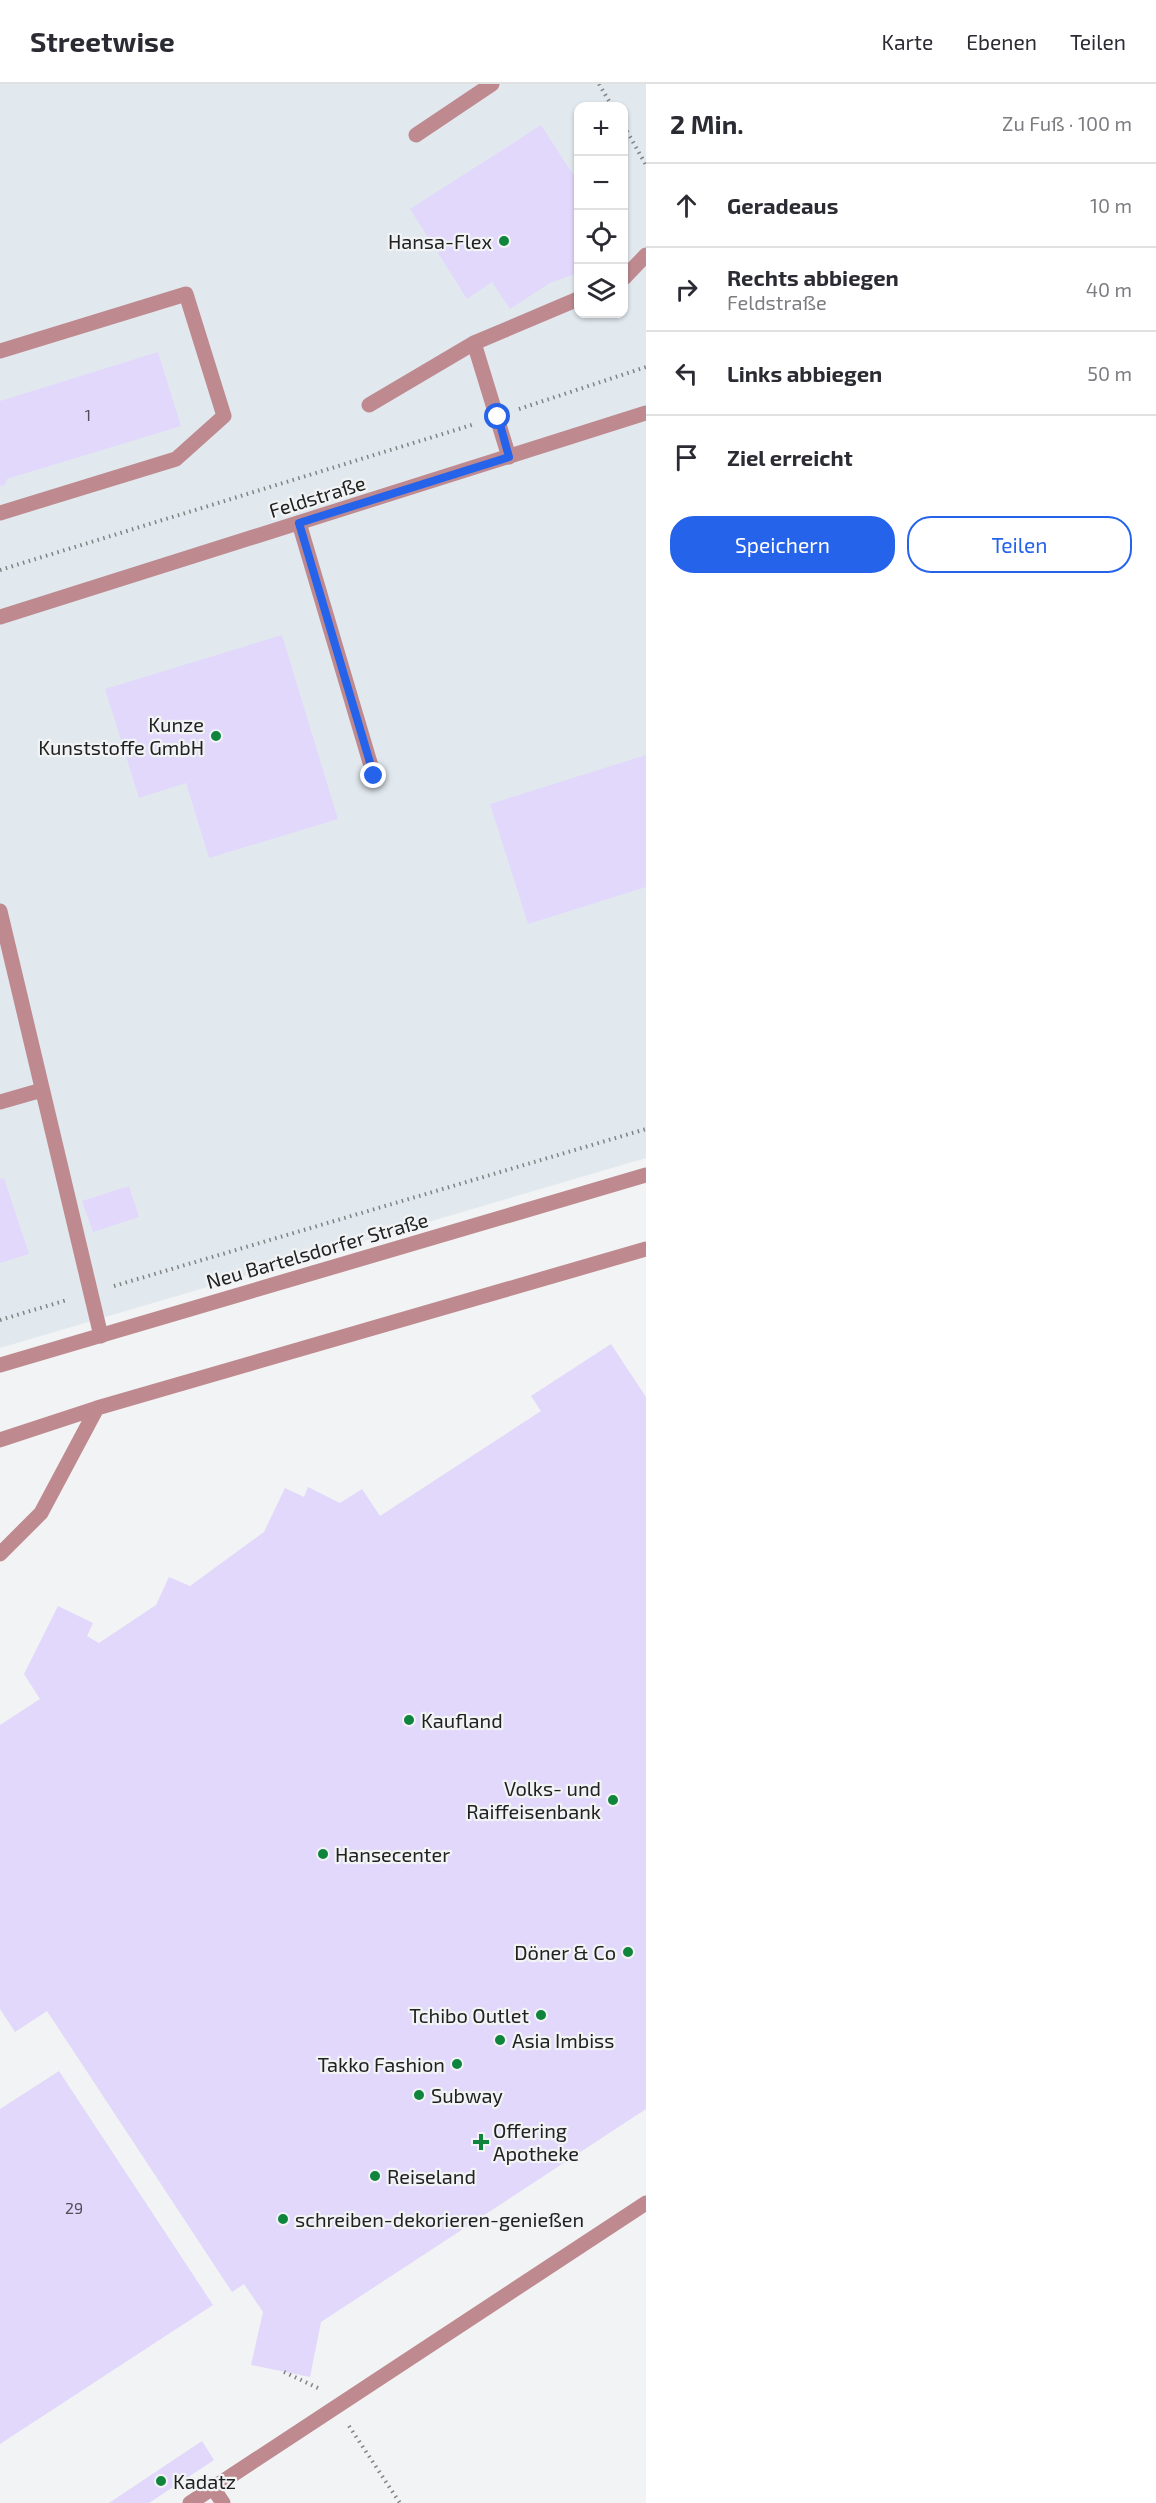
<!DOCTYPE html>
<html lang="de">
<head>
<meta charset="utf-8">
<style>
	:root { --surface:#fff; --page:#f2f2f3; --text:#2b2b33; --muted:#7c7c81; --line:#e1e1e2; --accent:#2563eb }
	body { margin:0; font-family:"Exo 2",sans-serif; background:var(--page); color:var(--text) }
	.controls { position:absolute; right:18px; top:18px; display:grid; overflow:hidden; border-radius:12px; box-shadow:0 2px 4px #0004 }
	.controls button { width:54px; height:54px; display:grid; place-items:center; padding:0; border:0; border-bottom:2px solid var(--line); background:var(--surface); color:var(--text); font:30px sans-serif }
	.stop { position:absolute; width:18px; height:18px; margin:-14px; border:4px solid #2563eb; border-radius:50%; background:#fff }
	.stop.end { background:#2563eb; border-color:#fff; box-shadow:0 2px 6px #0008 }
	.list { margin:0; padding:0; list-style:none }
	h2 { display:flex; justify-content:space-between; align-items:center; height:78px; margin:0; padding:0 24px; font-size:26px }
	h2 small { font-size:20px; font-weight:400; color:var(--muted) }
	.list li { display:grid; grid-template-columns:39px 1fr auto; gap:18px; align-items:center; box-sizing:border-box; height:84px; padding:0 24px; border-top:2px solid var(--line) }
	.list b { display:block; font-size:22px; white-space:nowrap }
	.list p { margin:0; font-size:20px; white-space:nowrap; color:var(--muted) }
	.list em { font-size:20px; font-style:normal; color:var(--muted) }
	.actions { display:flex; gap:12px; padding:18px 24px }
	.actions a { flex:1; padding:14px 0; border:2px solid var(--accent); border-radius:24px; text-align:center; font-size:21px; color:var(--accent) }
	.actions .main { background:var(--accent); color:#fff }
	.icon { flex:none; width:33px; height:33px; fill:none; stroke:currentColor; stroke-width:2; stroke-linecap:round; stroke-linejoin:round }
	.map { position:relative; flex:none; width:646px; height:2419px; overflow:hidden }
	header { display:flex; align-items:center; gap:36px; box-sizing:border-box; height:84px; padding:0 30px; background:var(--surface); border-bottom:2px solid var(--line) }
	header strong { font-size:28px }
	nav { display:flex; gap:33px; margin-inline-start:auto; font-size:21px }
	main { display:flex }
	aside { flex:1; background:var(--surface) }
	.map>svg:first-child { display:block }
	.built { fill:#e1e9ef; fill-rule:evenodd }
	.building { fill:#e2d8fb }
	.lines { fill:none; stroke-linecap:round; stroke-linejoin:round }
	.path { stroke:#828383; stroke-width:4; stroke-dasharray:1.5 4.5; stroke-linecap:butt }
	.lane { stroke:#be8a8f; stroke-width:15 }
	.street { stroke:#be8a8f; stroke-width:15 }
	.route { stroke:#2563eb; stroke-width:8 }
	.poi-dot { fill:#0f843c; stroke:#f2f3f4; stroke-width:2 }
	.labels { text-anchor:middle; dominant-baseline:central; stroke-width:4.5; stroke-linejoin:round; paint-order:stroke }
	.number-label { font-size:16px; fill:#504f58 }
	.poi-label { font-size:20px; fill:#202121; stroke:#f2f3f4; text-anchor:start }
	.street-label { font-size:20px; fill:#202121; stroke:#f2f3f4 }
</style>
</head>
<body>
<header>
<strong>Streetwise</strong>
<nav><a>Karte</a><a>Ebenen</a><a>Teilen</a></nav>
</header>
<main>
<div class="map">
<svg width="646" height="2419" viewBox="0 0 646 2419">
	<rect width="100%" height="100%" fill="#f2f3f4"/>
	<path class="built" d="M0,0h646v1074l-646,190zM578,22h46v208h-46z"/>
	<path class="building" d="M541,41l37,57v91l-28,10 -40,26 -18,-27 -25,17 -57,-90z
		M158,268l23,74 -174,53 -2,6 -5,1v-85z
		M282,551l56,184 -129,39 -23,-75 -47,15 -34,-109z
		M646,671v132l-118,37 -38,-120z
		M4,1094l25,76 -29,9v-84z
		M129,1102l10,31 -46,15 -11,-31z
		M611,1260l35,53v712l-325,213 -11,55 -59,-12 12,-53 -19,-28 -12,8 -185,-281 -32,21 -15,-23v-284l40,-26 -16,-25 34,-68 35,17 -6,13 12,7 57,-38 13,-28 21,9 74,-54 21,-44 19,9 4,-10 32,16 22,-14 18,27 161,-105 -10,-15z
		M59,1987l154,234 -213,139v-335z
		M202,2357l12,19 -65,43h-40z"/>
	<g class="lines">
		<path class="path" d="M599,0l13,22
			M624,42l22,39
			M519,325l127,-42
			M0,486l475,-146
			M114,1202l532,-157
			M0,1236l67,-20
			M284,2288l34,16
			M349,2342l51,77"/>
		<path class="lane" d="M416,51l76,-51
			M624,194l22,-23
			M474,259l35,114
			M0,267l186,-57 38,122 -48,43 -176,54
			M369,321l105,-62 104,-44
			M299,439l75,253
			M0,827l101,425
			M0,1018l42,-12
			M0,1356l97,-32 549,-159
			M0,1470l41,-41 56,-105
			M213,2404l10,15
			M190,2419l456,-300"/>
		<path class="street" d="M0,533l646,-204
			M0,1281l646,-190"/>
	</g>
	<g class="lines">
		<path class="route" d="M374,692l-75,-253 210,-66 -11,-40"/>
	</g>
	<g class="poi-dot">
		<circle cx="504" cy="157" r="6"/>
		<circle cx="216" cy="652" r="6"/>
		<circle cx="409" cy="1636" r="6"/>
		<circle cx="613" cy="1716" r="6"/>
		<circle cx="323" cy="1770" r="6"/>
		<circle cx="628" cy="1868" r="6"/>
		<circle cx="541" cy="1931" r="6"/>
		<circle cx="500" cy="1956" r="6"/>
		<circle cx="457" cy="1980" r="6"/>
		<circle cx="419" cy="2011" r="6"/>
		<path d="M478 2049h6v6h6v6h-6v6h-6v-6h-6v-6h6z"/>
		<circle cx="375" cy="2092" r="6"/>
		<circle cx="283" cy="2135" r="6"/>
		<circle cx="161" cy="2397" r="6"/>
	</g>
	<g class="labels">
		<g class="number-label">
			<text x="88" y="330">1</text>
			<text x="74" y="2123">29</text>
		</g>
		<g class="poi-label">
			<text x="492" y="157" text-anchor="end">Hansa-Flex</text>
			<text x="204" y="640" text-anchor="end">Kunze<tspan x="204" dy="23">Kunststoffe GmbH</tspan></text>
			<text x="421" y="1636">Kaufland</text>
			<text x="601" y="1704" text-anchor="end">Volks- und<tspan x="601" dy="23">Raiffeisenbank</tspan></text>
			<text x="335" y="1770">Hansecenter</text>
			<text x="616" y="1868" text-anchor="end">Döner &amp; Co</text>
			<text x="529" y="1931" text-anchor="end">Tchibo Outlet</text>
			<text x="512" y="1956">Asia Imbiss</text>
			<text x="445" y="1980" text-anchor="end">Takko Fashion</text>
			<text x="431" y="2011">Subway</text>
			<text x="493" y="2046">Offering<tspan x="493" dy="23">Apotheke</tspan></text>
			<text x="387" y="2092">Reiseland</text>
			<text x="295" y="2135">schreiben-dekorieren-genießen</text>
			<text x="173" y="2397">Kadatz</text>
		</g>
		<g class="street-label">
			<text transform="translate(317 412) rotate(-17)">Feldstraße</text>
			<text transform="translate(317 1166) rotate(-16)">Neu Bartelsdorfer Straße</text>
		</g>
	</g>
</svg>
<div class="controls">
<button>+</button>
<button>−</button>
<button><svg class="icon" aria-label="locate" viewBox="0 0 24 24"><circle cx="12" cy="12" r="6"/><path d="M12 2v4M12 18v4M2 12h4M18 12h4"/></svg></button>
<button><svg class="icon" aria-label="layers" viewBox="0 0 24 24"><path d="M12 4l9 5-9 5-9-5zM3 14l9 5 9-5"/></svg></button>
</div>
<div class="stop" style="left:498px;top:333px"></div>
<div class="stop end" style="left:374px;top:692px"></div>
</div>
<aside>
<h2>2 Min.<small>Zu Fuß · 100 m</small></h2>
<ul class="list">
<li><svg class="icon" aria-label="ahead" viewBox="0 0 24 24"><path d="M12 20V5M6 11l6-6 6 6"/></svg><div><b>Geradeaus</b></div><em>10 m</em></li>
<li><svg class="icon" aria-label="right" viewBox="0 0 24 24"><path d="M7 20v-9h11M14 6l5 5-5 5"/></svg><div><b>Rechts abbiegen</b><p>Feldstraße</p></div><em>40 m</em></li>
<li><svg class="icon" aria-label="left" viewBox="0 0 24 24"><path d="M17 20v-9H6M10 6l-5 5 5 5"/></svg><div><b>Links abbiegen</b></div><em>50 m</em></li>
<li><svg class="icon" aria-label="arrive" viewBox="0 0 24 24"><path d="M6 21V4h12l-3 4 3 4H6"/></svg><div><b>Ziel erreicht</b></div></li>
</ul>
<div class="actions"><a class="main">Speichern</a><a>Teilen</a></div>
</aside>
</main>
</body>
</html>
